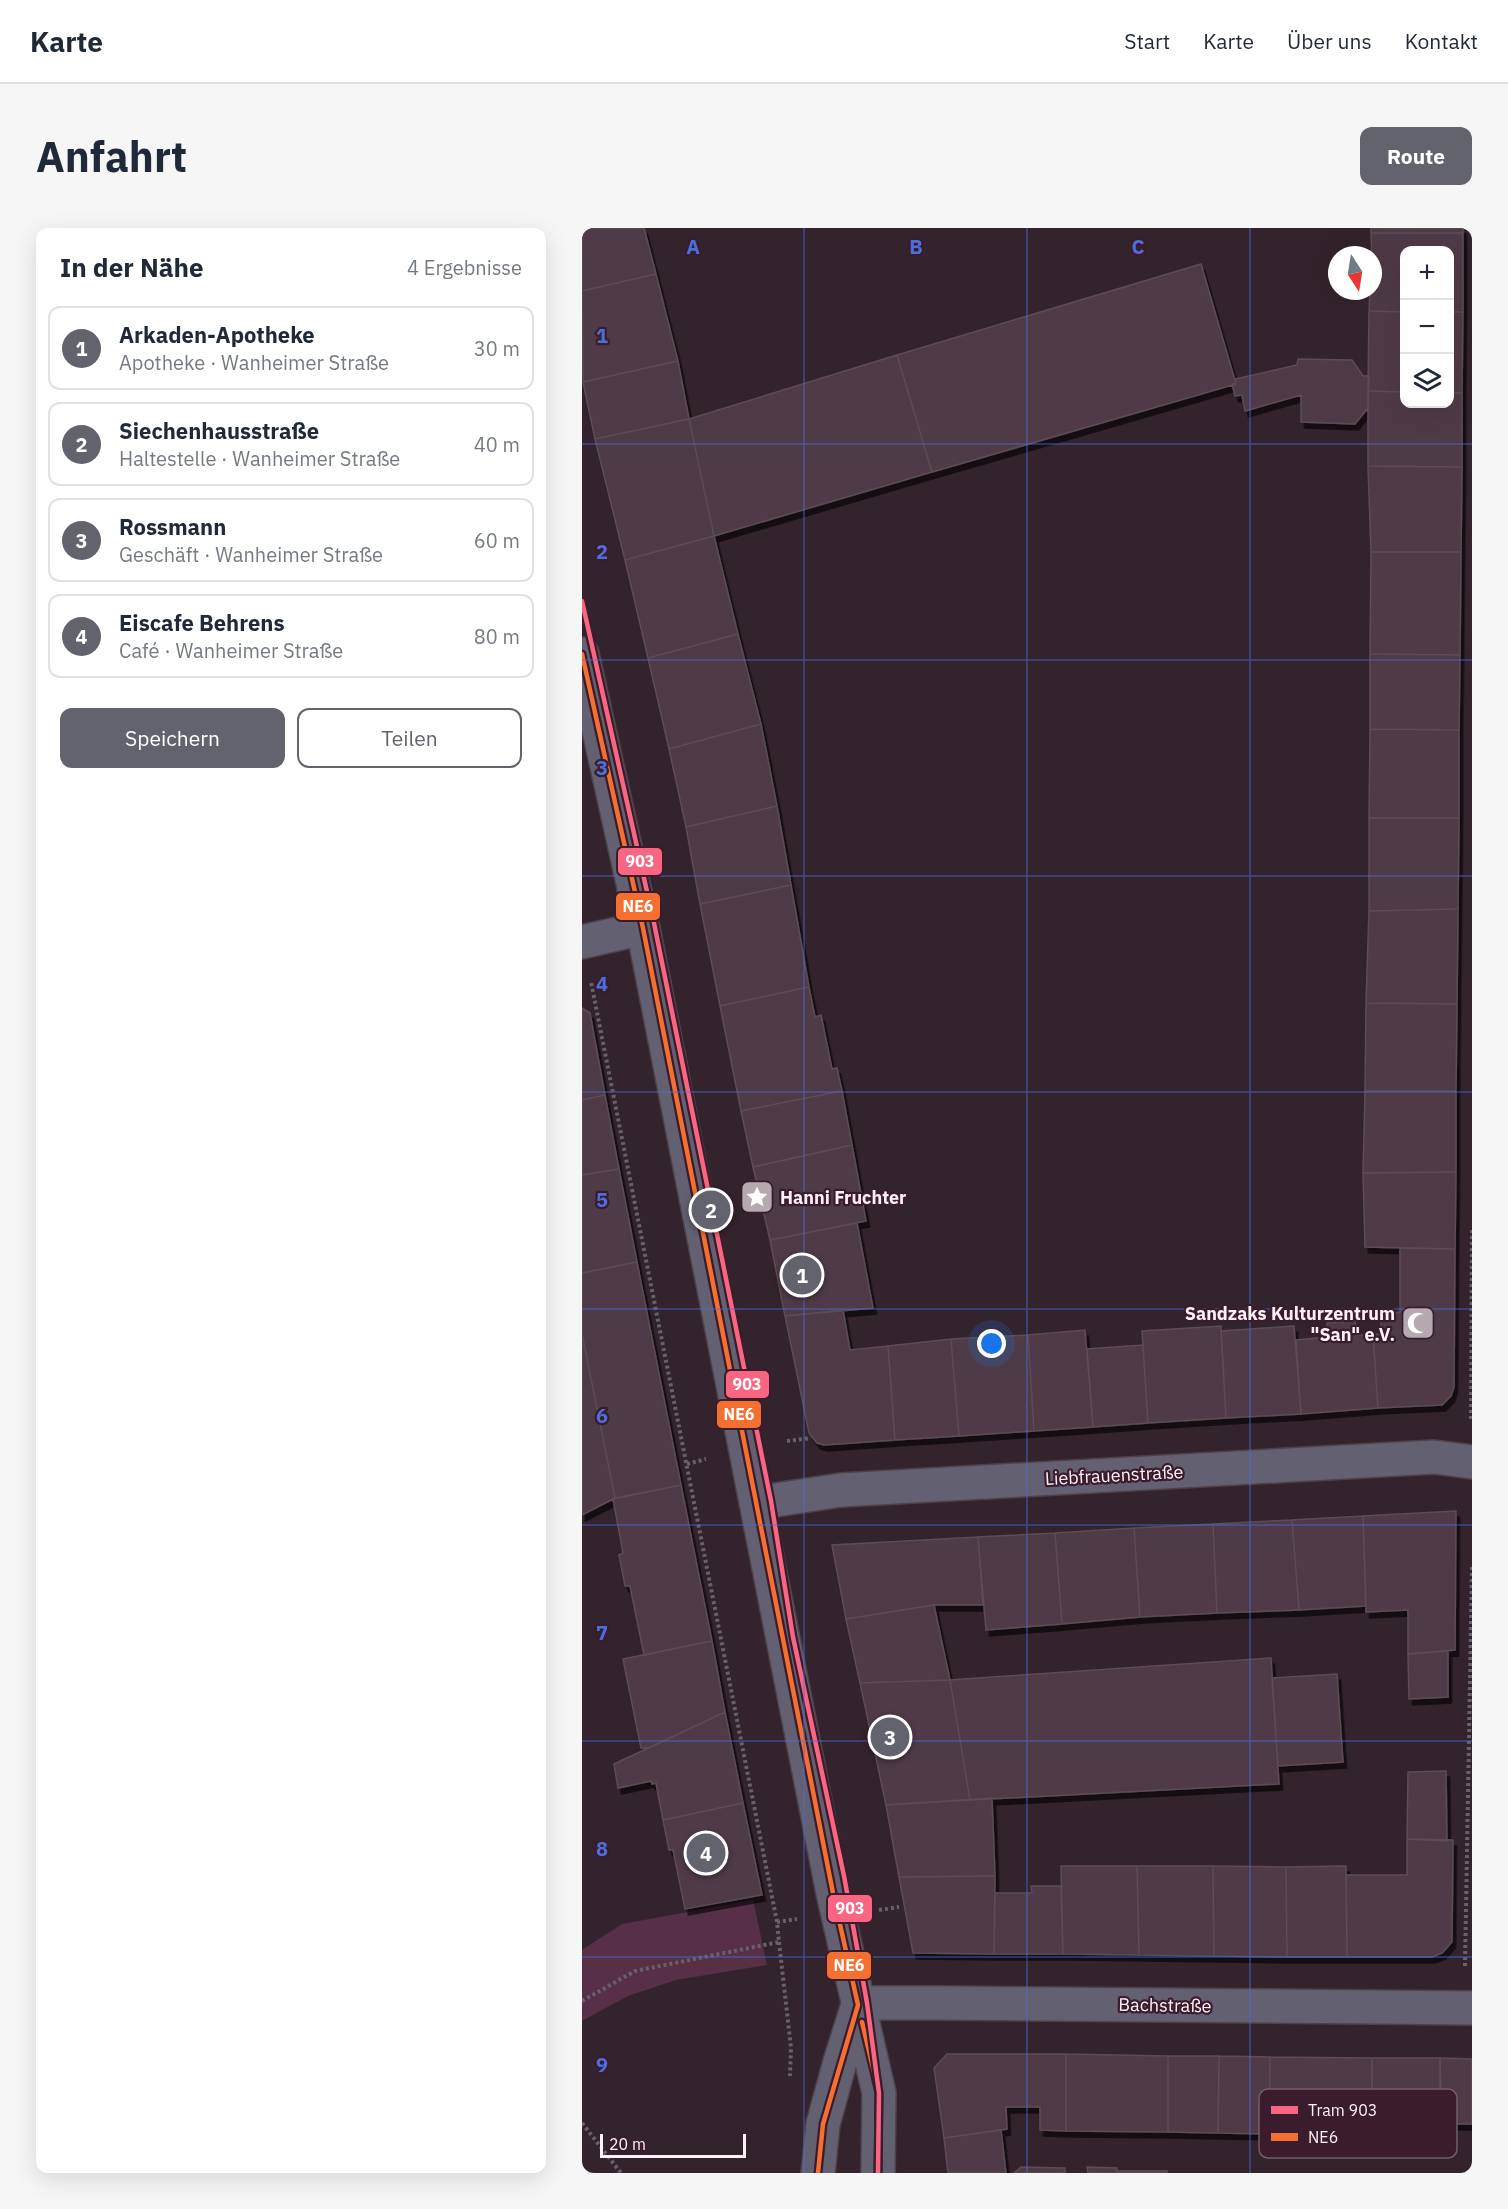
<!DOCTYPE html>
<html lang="de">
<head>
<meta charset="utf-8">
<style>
	:root { --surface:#fff; --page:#f6f6f7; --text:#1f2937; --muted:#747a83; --line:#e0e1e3; --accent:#63636d }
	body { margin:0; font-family:"IBM Plex Sans",sans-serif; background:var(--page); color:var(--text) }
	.controls { position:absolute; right:18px; top:18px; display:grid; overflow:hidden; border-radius:12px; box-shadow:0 6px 24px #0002 }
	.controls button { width:54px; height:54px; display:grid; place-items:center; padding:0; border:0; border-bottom:2px solid var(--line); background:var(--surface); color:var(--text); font:30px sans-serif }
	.compass { position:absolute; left:746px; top:18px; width:54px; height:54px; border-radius:50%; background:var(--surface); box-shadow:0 6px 24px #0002; rotate:168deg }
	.scale { position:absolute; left:18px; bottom:15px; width:146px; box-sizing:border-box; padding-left:6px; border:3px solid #fef1f7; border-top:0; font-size:16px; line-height:21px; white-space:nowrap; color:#fef1f7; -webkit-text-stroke:4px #3a1c2d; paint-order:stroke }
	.you { position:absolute; left:410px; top:1116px; width:21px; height:21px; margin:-15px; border:4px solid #fff; border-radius:50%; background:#1a73e8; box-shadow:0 0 0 9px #1a73e833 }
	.badge { display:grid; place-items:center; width:39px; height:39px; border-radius:50%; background:var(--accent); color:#fff; font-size:20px; font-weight:700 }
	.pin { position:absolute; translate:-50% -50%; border:3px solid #fff; box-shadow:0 2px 6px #0006 }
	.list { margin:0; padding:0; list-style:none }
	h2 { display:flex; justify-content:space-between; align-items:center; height:78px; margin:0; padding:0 24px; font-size:26px }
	h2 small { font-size:20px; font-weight:400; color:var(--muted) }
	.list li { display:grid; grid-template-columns:39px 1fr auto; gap:18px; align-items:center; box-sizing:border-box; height:84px; margin:0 12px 12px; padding:0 12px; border:2px solid var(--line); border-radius:12px }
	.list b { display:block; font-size:22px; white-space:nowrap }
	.list p { margin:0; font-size:20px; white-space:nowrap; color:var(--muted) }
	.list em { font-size:20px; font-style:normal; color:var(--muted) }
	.actions { display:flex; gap:12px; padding:18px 24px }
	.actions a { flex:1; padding:14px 0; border:2px solid var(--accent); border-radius:12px; text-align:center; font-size:21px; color:var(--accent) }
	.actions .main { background:var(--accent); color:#fff }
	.icon { flex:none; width:33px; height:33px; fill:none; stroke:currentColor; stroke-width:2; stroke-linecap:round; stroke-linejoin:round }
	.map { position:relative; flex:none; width:890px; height:1945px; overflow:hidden; border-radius:12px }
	header { display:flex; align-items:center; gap:36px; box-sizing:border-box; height:84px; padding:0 30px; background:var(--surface); border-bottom:2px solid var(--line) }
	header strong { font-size:28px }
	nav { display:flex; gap:33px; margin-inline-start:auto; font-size:21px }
	.intro { display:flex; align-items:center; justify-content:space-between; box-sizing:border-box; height:144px; padding:0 36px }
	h1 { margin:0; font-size:42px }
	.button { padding:15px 27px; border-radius:12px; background:var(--accent); color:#fff; font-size:21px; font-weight:700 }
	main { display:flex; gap:36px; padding:0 36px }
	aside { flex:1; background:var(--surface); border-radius:12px; box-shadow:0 6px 24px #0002 }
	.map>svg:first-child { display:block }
	.green { fill:#573047 }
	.building { fill:#4f3a46; stroke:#5c4d55; stroke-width:1.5; filter:url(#shadow) }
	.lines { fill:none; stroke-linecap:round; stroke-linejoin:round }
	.minor-casing { stroke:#4e4248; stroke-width:36 }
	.path { stroke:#67616d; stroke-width:4; stroke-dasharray:3 3; stroke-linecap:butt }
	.minor { stroke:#636071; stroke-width:33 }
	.bus-1-casing { stroke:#3a1c2d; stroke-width:9 }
	.bus-1 { stroke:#f46f30; stroke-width:4.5 }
	.tram-1-casing { stroke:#3a1c2d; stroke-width:9 }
	.tram-1 { stroke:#fa6682; stroke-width:4.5 }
	.grid { fill:none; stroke:#4a6fde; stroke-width:1.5; stroke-opacity:0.55 }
	.labels { text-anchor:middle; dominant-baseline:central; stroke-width:4.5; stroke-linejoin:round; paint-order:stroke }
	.poi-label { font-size:18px; font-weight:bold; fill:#fef1f7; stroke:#3a1c2d; text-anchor:start }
	.street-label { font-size:18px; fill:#fef1f7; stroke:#3a1c2d }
	.key { fill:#3a1c2d; stroke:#755c6a; stroke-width:1.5 }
	.key-label { font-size:16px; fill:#fef1f7 }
	.grid-label { font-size:20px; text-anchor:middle; font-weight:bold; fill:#4a6fde; stroke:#3a1c2d; stroke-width:4.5; stroke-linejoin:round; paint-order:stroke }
	.line-badge { stroke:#3a1c2d; stroke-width:2 }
	.badge-label { font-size:16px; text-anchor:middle; font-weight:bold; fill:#fff }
</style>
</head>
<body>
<header>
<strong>Karte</strong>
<nav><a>Start</a><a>Karte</a><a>Über uns</a><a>Kontakt</a></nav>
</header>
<div class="intro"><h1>Anfahrt</h1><a class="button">Route</a></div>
<main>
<aside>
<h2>In der Nähe<small>4 Ergebnisse</small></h2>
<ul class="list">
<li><span class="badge">1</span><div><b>Arkaden-Apotheke</b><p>Apotheke · Wanheimer Straße</p></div><em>30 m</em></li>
<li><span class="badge">2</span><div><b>Siechenhausstraße</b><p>Haltestelle · Wanheimer Straße</p></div><em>40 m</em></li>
<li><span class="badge">3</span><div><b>Rossmann</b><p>Geschäft · Wanheimer Straße</p></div><em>60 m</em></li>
<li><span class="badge">4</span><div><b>Eiscafe Behrens</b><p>Café · Wanheimer Straße</p></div><em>80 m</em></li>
</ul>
<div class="actions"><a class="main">Speichern</a><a>Teilen</a></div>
</aside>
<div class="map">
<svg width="890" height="1945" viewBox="0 0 890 1945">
	<defs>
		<filter id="shadow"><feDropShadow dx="3.5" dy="6" stdDeviation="0" flood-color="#0009"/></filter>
	</defs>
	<rect width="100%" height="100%" fill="#33232c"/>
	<path class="green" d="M171,1672l14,65 -91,15 -48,16 -46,25v-71l40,-26z"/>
	<path class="building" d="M0,0h62l12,46 -74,17z
		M789,0h92v5h-92z
		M789,5h92v79h-13v-62h-46v62l-35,-1 1,-20h3z
		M619,36l35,120 -304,88 -35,-117z
		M74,46l22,87 -95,21 -1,-91z
		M787,83l35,1v80l-36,-1z
		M868,84h13l-1,81h-12z
		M315,127l35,117 -218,64 -25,-117z
		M716,131l54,1 11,16h6l-1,32 -13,16 -54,-2v-27l-56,16 -3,-16 -7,1 -3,-12h4l-1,-5 62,-14z
		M96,133l11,58 -94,20 -12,-57z
		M786,163l36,1v12h46v-11h12v74l-94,-1z
		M107,191l25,117 -89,24 -30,-121z
		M786,238l94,1 -1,85h-90z
		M132,308l24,98 -90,24 -23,-98z
		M789,324h90l-1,103 -90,-1z
		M156,406l23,90 -92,25 -21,-91z
		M788,426l90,1 -1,75 -89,-1z
		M179,496l16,82 -91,21 -17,-78z
		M788,501l89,1v88h-90z
		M195,578l14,79 -91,19 -14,-77z
		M787,590h90l-1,91 -89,2z
		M209,657l18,102 -89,19 -20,-102z
		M876,681l-1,95 -91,-1 3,-92z
		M227,759l6,30 6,-2 11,54 5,-1 5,23 -101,20 -21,-105z
		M784,775l91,1 -1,87h-91z
		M0,780l8,5 15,82 -23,5z
		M260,863l10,54 -99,22 -12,-56z
		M783,863h91v81l-93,1z
		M23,867l14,74 -37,6v-75z
		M270,917l14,76 -96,19 -17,-73z
		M37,941l18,93 -55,11v-98z
		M874,944l-1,77 -90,-2 -2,-74z
		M275,995l16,85 -88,8 -15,-76z
		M818,1020l55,1 -1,138 -3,9 -9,9 -64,3 -5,-73 8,-1v-21l19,-1z
		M55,1034l44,223 -66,13 -33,-164v-61z
		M261,1082l7,40 38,-4 7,94 -71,5 -7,-2 -8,-10 -24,-117z
		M773,1093l1,14h17l5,73 -77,6 -5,-74 31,-3v-14z
		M639,1098l5,92 -78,5 -6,-92z
		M712,1098l7,88 -75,4 -5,-87z
		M503,1102l8,97 -59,4 -6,-96z
		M0,1106l33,164 -33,17z
		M446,1107l6,96 -75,5 -8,-97z
		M369,1111l8,97 -64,4 -7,-94z
		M561,1117l5,78 -55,4 -6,-78z
		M99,1257l31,156 -68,14 -14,-69h-5l-6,-31 4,-2 -10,-54z
		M874,1283l-1,139 -47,4v-44l-42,2 -3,-96z
		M781,1288l3,90 -67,4 -7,-90z
		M710,1292l7,90 -82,3 -4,-89z
		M631,1296l4,89 -77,4 -6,-89z
		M552,1300l6,89 -78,7 -7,-91z
		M473,1305l7,91 -76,6 -8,-93z
		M396,1309l5,68h-49l-88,14 -14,-74z
		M352,1377l16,75 -90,3 -14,-64z
		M130,1413l13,71 -76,36h-8l-18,-89z
		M866,1423v46l-39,2 -1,-45z
		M689,1430l8,126 -309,16 -20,-120z
		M755,1446l6,88 -65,4 -6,-88z
		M368,1452l20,120 -84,5 -26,-122z
		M143,1484l18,91 -80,17 -7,-37 -4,1 -1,-3 -33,7 -4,-24z
		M864,1543l1,70 -40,-2 1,-67z
		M410,1570l3,78 -96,1 -13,-72z
		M161,1575l19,92 -77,14 -12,-59h-4l-6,-30z
		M825,1611l46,1 -1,102 -10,11 -10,4h-85l-1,-82h61z
		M479,1638h76l2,89 -76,-1z
		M555,1638h76l1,90 -75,-1z
		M631,1638l73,1 1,90 -73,-1z
		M764,1638l1,91h-60l-1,-90z
		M413,1648l-1,78 -81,-1 -14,-76z
		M449,1658h30l2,68h-69l1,-61h37z
		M365,1826h119v77l-26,-1v-23h-34l1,22 -63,9 -10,-70z
		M484,1826l102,2v76l-102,-1z
		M586,1828h51l-1,77 -50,-1z
		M637,1828l51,1 -1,77 -51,-1z
		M688,1829l102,1v78l-103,-2z
		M790,1830h68v89l-45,3 1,-4h-25z
		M858,1830l32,1v65h-30z
		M419,1902l5,43h-58l-4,-35z
		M439,1939l44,1v5h-51z
		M505,1939l30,1v5h-29z
		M535,1943h50v2h-50z"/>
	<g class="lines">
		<g class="minor-casing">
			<path id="minor" d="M0,426l61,274 190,965 46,200 -1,80
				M0,714l61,-14
				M174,1275l85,-13 593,-33 38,5
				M276,1777l9,-2h74l531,5
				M236,1945l5,-49 17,-62 18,-57"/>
		</g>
		<path class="path" d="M889,1191l1,-191
			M205,1213l24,-3
			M105,1236l19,-5
			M297,1682l20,-3
			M195,1694l20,-3
			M197,1714l12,106 -1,28
			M883,1738l7,-400
			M0,1773l53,-30 144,-29 -2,-20 -186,-940
			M0,1895l39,50"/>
		<use href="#minor" class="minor"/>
		<g class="bus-1-casing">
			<path id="bus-1" d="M0,426l61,274 190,965 25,112 -35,119 -5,49
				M280,1794l17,71 -1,80"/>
		</g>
		<use href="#bus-1" class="bus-1"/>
		<g class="tram-1-casing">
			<path id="tram-1" d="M0,373l72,322 117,578 22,136 51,239 23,127 12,90 -1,80"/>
		</g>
		<use href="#tram-1" class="tram-1"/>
	</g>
	<path class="grid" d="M222,0v1945M445,0v1945M668,0v1945M0,216h890M0,432h890M0,648h890M0,864h890M0,1081h890M0,1297h890M0,1513h890M0,1729h890"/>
	<defs>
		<g id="sight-square" transform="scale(1.725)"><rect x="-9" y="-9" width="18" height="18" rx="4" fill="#b7a9b0" stroke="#3a1c2d"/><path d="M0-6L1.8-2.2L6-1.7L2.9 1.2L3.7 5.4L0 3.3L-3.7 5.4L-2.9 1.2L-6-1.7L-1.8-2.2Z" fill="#fff"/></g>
		<g id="mosque-square" transform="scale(1.725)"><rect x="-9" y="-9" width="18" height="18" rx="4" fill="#b7a9b0" stroke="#3a1c2d"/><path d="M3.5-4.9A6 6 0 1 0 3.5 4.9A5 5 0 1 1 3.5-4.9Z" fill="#fff"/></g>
	</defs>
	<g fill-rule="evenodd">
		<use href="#sight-square" x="175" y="969"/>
		<use href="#mosque-square" x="836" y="1095"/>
	</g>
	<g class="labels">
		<g class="poi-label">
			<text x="198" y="969">Hanni Fruchter</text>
			<text x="813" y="1085" text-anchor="end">Sandzaks Kulturzentrum<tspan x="813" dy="21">"San" e.V.</tspan></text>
		</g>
		<g class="street-label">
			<text transform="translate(532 1247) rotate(-3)">Liebfrauenstraße</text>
			<text transform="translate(583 1777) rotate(1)">Bachstraße</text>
		</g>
	</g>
	<rect x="677" y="1861" width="198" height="69" rx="9" class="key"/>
	<rect x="689" y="1878" width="27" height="8" fill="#fa6682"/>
	<rect x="689" y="1905" width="27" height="8" fill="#f46f30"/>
	<g class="key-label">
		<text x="726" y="1888">Tram 903</text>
		<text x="726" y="1915">NE6</text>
	</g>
	<g class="grid-label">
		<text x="111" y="26">A</text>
		<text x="334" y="26">B</text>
		<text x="556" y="26">C</text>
		<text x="20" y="115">1</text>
		<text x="20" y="331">2</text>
		<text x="20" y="547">3</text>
		<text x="20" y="763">4</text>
		<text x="20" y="979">5</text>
		<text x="20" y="1195">6</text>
		<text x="20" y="1412">7</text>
		<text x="20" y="1628">8</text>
		<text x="20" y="1844">9</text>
	</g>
	<g class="line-badge">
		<rect x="35" y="619" width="46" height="29" rx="6" fill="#fa6682"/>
		<rect x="33" y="664" width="46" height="29" rx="6" fill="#f46f30"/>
		<rect x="143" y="1142" width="45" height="29" rx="6" fill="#fa6682"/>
		<rect x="134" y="1172" width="46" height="29" rx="6" fill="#f46f30"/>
		<rect x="245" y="1666" width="46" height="29" rx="6" fill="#fa6682"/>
		<rect x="244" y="1723" width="46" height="29" rx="6" fill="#f46f30"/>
	</g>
	<g class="badge-label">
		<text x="58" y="639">903</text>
		<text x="56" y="684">NE6</text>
		<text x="165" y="1162">903</text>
		<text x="157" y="1192">NE6</text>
		<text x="268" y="1686">903</text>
		<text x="267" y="1743">NE6</text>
	</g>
</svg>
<div class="controls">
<button>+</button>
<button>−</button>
<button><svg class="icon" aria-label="layers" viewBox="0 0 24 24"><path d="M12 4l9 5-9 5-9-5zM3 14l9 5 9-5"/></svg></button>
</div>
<svg class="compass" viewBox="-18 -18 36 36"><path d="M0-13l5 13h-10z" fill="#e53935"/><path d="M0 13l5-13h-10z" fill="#747a83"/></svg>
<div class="scale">20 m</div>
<div class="you"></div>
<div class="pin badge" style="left:220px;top:1047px">1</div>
<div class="pin badge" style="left:129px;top:982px">2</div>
<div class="pin badge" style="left:308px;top:1509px">3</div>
<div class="pin badge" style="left:124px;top:1625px">4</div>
</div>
</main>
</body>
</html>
